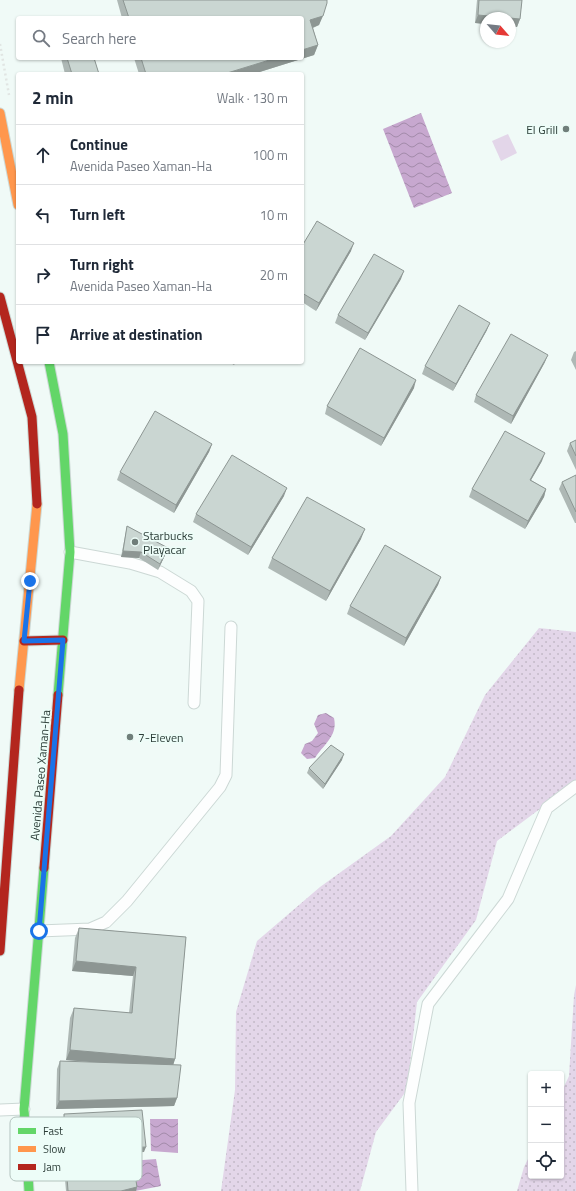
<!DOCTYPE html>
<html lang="en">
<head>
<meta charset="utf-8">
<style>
	:root { --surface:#fff; --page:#f2f2f3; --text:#1f2937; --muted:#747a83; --line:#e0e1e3 }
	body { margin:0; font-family:"Titillium Web",sans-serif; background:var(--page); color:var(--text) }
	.controls { position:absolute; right:12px; bottom:12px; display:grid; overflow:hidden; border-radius:4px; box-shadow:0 1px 3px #0004 }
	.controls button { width:36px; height:36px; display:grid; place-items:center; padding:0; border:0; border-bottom:1px solid var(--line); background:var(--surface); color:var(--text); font:20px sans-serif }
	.compass { position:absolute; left:480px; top:12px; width:36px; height:36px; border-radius:50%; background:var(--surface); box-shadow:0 1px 3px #0004; rotate:118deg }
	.stop { position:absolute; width:12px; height:12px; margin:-9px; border:3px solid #1a73e8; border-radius:50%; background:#fff }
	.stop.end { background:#1a73e8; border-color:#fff; box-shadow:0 1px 4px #0008 }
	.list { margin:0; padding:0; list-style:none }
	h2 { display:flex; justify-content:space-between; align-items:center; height:52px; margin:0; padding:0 16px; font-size:17px }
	h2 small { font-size:13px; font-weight:400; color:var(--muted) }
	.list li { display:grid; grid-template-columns:26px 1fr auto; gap:12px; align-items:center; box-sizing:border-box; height:60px; padding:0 16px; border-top:1px solid var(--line) }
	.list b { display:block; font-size:15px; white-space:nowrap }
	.list p { margin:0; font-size:13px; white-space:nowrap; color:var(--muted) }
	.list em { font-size:13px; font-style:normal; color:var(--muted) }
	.icon { flex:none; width:22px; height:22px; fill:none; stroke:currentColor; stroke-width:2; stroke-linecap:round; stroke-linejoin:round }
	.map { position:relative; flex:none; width:576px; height:1191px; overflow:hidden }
	.search { position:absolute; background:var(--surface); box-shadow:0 1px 3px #0004; left:16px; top:16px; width:288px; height:44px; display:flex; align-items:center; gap:10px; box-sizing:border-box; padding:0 14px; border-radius:4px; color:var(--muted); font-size:15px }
	.panel { position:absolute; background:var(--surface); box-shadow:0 1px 3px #0004; left:16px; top:72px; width:288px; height:292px; border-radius:4px }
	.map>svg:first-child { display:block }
	.green { fill:url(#green-dots) }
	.pitch { fill:#e3d6e9 }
	.water { fill:url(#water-waves) }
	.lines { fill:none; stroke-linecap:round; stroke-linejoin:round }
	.lane-casing { stroke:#ccd8d5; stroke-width:13 }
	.fast-casing { stroke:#ccd8d5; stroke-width:11 }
	.slow-casing { stroke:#ccd8d5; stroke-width:11 }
	.jam-casing { stroke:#ccd8d5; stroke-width:11 }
	.path { stroke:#e1e5e3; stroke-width:2.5; stroke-dasharray:2 3; stroke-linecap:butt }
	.lane { stroke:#fdfefe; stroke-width:11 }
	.fast { stroke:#63d668; stroke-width:9 }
	.slow { stroke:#ff974d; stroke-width:9 }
	.jam { stroke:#b3261e; stroke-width:9 }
	.wall { fill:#aeb8b5 }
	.shaded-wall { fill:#8d9693 }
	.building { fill:#cad6d2; stroke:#8d9693 }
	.route { stroke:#1a73e8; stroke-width:5 }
	.poi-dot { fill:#707e7a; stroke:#edfdf8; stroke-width:1.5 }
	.labels { text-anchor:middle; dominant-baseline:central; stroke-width:3.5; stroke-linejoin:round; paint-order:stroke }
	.poi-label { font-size:12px; fill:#2b3c37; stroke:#edfdf8; text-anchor:start }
	.street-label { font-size:12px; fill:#2b3c37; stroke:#edfdf8 }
	.key { fill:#edfdf8; stroke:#b3c3be; stroke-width:1 }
	.key-label { font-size:11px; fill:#2b3c37 }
</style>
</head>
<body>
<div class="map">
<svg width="576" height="1191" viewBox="0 0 576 1191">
	<defs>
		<pattern id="green-dots" width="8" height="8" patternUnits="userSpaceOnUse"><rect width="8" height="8" fill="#e3d6e9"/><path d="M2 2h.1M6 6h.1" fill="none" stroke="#c3b9c8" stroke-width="1.8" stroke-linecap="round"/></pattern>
		<pattern id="water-waves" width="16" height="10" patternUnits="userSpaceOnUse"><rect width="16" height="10" fill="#c7a8cf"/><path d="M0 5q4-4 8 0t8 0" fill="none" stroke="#a28aa9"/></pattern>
	</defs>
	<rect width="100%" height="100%" fill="#f0faf7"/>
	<path class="green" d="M539,628l37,4v150l-79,59 -21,79 -59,82 -10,88 -31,42 -16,59h-139l14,-101 1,-78 21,-71 63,-54 71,-51 54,-59 40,-82z
		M576,985v206h-59l7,-24 7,-14v23h30v-83l8,-17 5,-81z"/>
	<path class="pitch" d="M508,134l9,19 -16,8 -9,-20z"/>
	<path class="water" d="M421,113l31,80 -38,15 -31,-79z
		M326,713l8,5c4,18 -10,26 -19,40l-8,1 -6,-6 4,-9 7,-3 6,-8 -4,-9 4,-9z
		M150,1119h28v34l-27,-2z
		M156,1159l5,27 -26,5 -5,-30z"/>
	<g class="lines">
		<g class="lane-casing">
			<path id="lane" d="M70,552l60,11 30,9 31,19 7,10 -4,102
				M39,931l51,-2 16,-7 21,-21 93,-114 6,-12 5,-148
				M0,1110l24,-1
				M412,1191l-3,-88 19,-99 80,-105 39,-91 29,-22"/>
		</g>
		<g class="fast-casing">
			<path id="fast" d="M49,362l14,72 7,118 -12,143
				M29,1191l-5,-82 20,-241"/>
		</g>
		<g class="slow-casing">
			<path id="slow" d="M0,113l18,92
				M19,690l18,-186"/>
		</g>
		<g class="jam-casing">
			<path id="jam" d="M0,297l32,120 5,87
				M24,641l39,-1
				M44,868l14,-173
				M0,951l19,-261"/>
		</g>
		<path class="path" d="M0,44l9,51"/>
		<use href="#lane" class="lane"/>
		<use href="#fast" class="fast"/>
		<use href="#slow" class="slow"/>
		<use href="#jam" class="jam"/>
	</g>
	<path class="wall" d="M117,0h210l-8,25 -6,3 5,17 -4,10 -61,19h-114l-5,-16h168v-40h-180z
		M477,0h45l-2,19 -3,8 -31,-9v6l-11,-1z
		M61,58h33l5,16h-34z
		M302,246l49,5 -35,60 -14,-9z
		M401,279l-36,61 -30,-17 3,-8z
		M487,330l-34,61 -31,-17 3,-8z
		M576,351v19l-5,-10 3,-8z
		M229,362h7l-2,3z
		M545,362l-34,62 -37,-22 2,-7z
		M414,388l-33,58 -56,-32 2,-8z
		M576,440v30l-9,-19 3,-8z
		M212,444l-3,8 -35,61 -57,-33 3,-8z
		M542,461l-11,19 15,9 -2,8 -19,32 -56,-32 3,-8z
		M576,475v48h-1l-16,-34 3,-7z
		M284,496l-36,59 -55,-33 3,-8z
		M127,526l41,22 -2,5 -8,17 -19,-12 -18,-1 5,-26z
		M361,539l-35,62 -58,-33 4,-10z
		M441,577l-3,8 -34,61 -57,-32 3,-8z
		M342,760l-19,29 -16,-16 2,-5z
		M79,928l107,9 -11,122 -2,6 4,33 -3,8 -118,3 1,-40 3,-8 47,2 -41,-3 4,-42 4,-10 55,5 4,-37 -61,-5 3,-33z
		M64,1114l80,38 -80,3 -1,-36z
		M66,1163l71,24 -1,4h-70l-2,-23z"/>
	<path class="shaded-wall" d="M478,15l31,3h-23v6l-11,-1z
		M323,16l-4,9 -12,5 3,-10z
		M510,18l10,1 -3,8 -7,-1z
		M318,45l-4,10 -61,19h-29l52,-16h26v-8z
		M354,243l-3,8 -35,60 3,-8z
		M404,271l-3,8 -36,61 3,-7z
		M490,323l-3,7 -34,61 3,-7z
		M548,355l-3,7 -34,62 2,-8z
		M416,380l-2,8 -33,58 3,-8z
		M212,444l-3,8 -35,61 2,-8z
		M545,453l-3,8 -15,26 3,-7z
		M287,488l-3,8 -36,59 3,-8z
		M546,489l-2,8 -19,32 3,-8z
		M365,529l-4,10 -35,62 4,-10z
		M168,548l-2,5 -8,17 2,-6z
		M123,551l18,1 -2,6 -18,-1z
		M441,577l-3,8 -34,61 2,-8z
		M344,754l-2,6 -19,29 2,-5z
		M76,961l60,6 -3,9 -61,-5z
		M70,1050l105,9 -3,10 -106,-9z
		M177,1098l-3,8 -118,3 3,-8z
		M146,1147l-2,5 -80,3 2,-5z
		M137,1187l-1,4h-15z"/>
	<path class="building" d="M123,0h204v3l-4,13 -13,4 8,25 -16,5v-32h-173z
		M479,0h43l-2,19 -42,-4z
		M67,58h27l5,16h-27z
		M141,58h135l-52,16h-78z
		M317,221l37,22 -35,60 -17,-10v-47z
		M374,254l30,17 -36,62 -30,-18z
		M459,305l31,18 -34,61 -31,-18z
		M511,334l37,21 -35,61 -37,-21z
		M360,348l56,32 -32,58 -57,-32z
		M155,411l57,33 -36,61 -56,-33z
		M505,431l40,22 -15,27 16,9 -18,32 -56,-32z
		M576,440v16l-6,-13z
		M232,455l55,33 -36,59 -55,-33z
		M576,475v37l-14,-30z
		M307,497l58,32 -35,62 -58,-33z
		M127,526l41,22 -8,16 -19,-12 -18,-1z
		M385,545l56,32 -35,61 -56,-32z
		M331,745l13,9 -19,30 -16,-16z
		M79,928l107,9 -11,122 -105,-9 4,-42 58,5 4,-46 -60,-6z
		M60,1061l121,4 -4,33 -118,3z
		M142,1110l4,37 -80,3 -2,-36z
		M132,1156l5,31 -16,4h-53l-2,-28z"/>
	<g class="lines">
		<path class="route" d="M30,581l-6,60 39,-1 -24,291"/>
	</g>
	<g class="poi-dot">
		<circle cx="566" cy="129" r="4"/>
		<circle cx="135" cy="542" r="4"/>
		<circle cx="130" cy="737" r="4"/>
	</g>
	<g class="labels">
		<g class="poi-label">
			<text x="558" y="129" text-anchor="end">El Grill</text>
			<text x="143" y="535">Starbucks<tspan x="143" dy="14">Playacar</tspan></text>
			<text x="138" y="737">7-Eleven</text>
		</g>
		<g class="street-label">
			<text transform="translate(40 775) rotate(-85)">Avenida Paseo Xaman-Ha</text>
		</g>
	</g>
	<rect x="10" y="1117" width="132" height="64" rx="6" class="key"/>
	<rect x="18" y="1128" width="18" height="6" fill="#63d668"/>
	<rect x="18" y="1146" width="18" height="6" fill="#ff974d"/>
	<rect x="18" y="1164" width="18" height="6" fill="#b3261e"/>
	<g class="key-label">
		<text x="43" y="1135">Fast</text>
		<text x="43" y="1153">Slow</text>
		<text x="43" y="1171">Jam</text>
	</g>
</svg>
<div class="controls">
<button>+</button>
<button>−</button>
<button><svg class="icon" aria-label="locate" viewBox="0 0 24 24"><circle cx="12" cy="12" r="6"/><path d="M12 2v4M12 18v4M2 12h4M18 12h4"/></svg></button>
</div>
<svg class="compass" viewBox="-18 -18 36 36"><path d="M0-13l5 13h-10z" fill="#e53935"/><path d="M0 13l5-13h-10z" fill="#747a83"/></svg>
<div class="stop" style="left:39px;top:931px"></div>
<div class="stop end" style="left:30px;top:581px"></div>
<div class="search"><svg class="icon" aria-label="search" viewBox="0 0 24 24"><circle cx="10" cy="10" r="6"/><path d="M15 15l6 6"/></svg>Search here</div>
<section class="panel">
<h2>2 min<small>Walk · 130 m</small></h2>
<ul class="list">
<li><svg class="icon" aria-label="ahead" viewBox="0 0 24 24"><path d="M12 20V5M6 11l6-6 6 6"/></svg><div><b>Continue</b><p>Avenida Paseo Xaman-Ha</p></div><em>100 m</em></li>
<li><svg class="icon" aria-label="left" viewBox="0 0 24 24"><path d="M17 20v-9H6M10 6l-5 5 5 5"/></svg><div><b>Turn left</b></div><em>10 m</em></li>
<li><svg class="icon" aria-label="right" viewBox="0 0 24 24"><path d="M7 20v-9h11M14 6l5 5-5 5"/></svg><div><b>Turn right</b><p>Avenida Paseo Xaman-Ha</p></div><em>20 m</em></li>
<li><svg class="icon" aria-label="arrive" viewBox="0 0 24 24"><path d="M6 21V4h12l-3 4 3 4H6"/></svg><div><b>Arrive at destination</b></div></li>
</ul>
</section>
</div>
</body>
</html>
